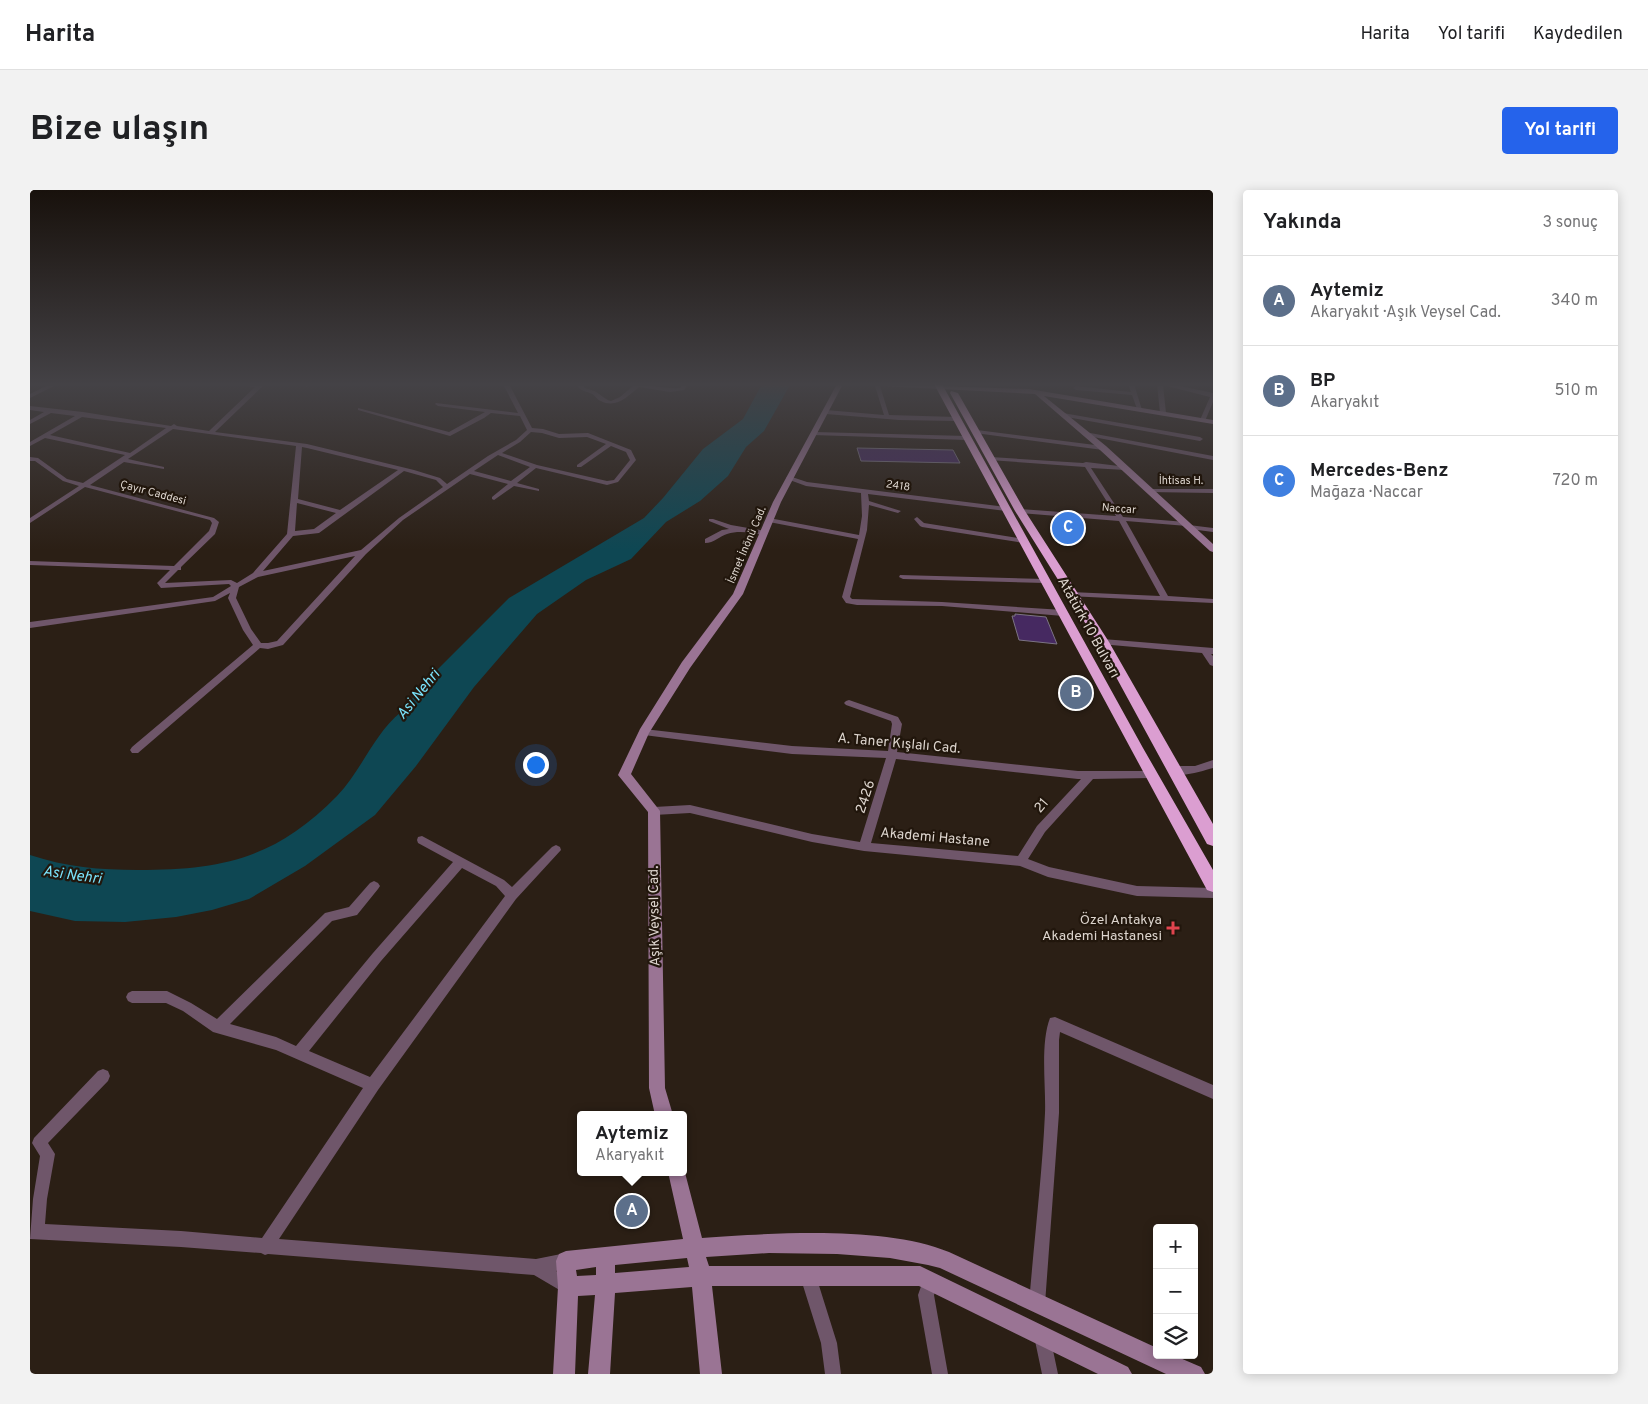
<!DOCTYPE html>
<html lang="tr">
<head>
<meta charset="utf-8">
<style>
	:root { --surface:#fff; --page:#f2f2f2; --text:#202124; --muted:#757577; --line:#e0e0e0; --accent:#2563eb }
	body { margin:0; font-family:Overpass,sans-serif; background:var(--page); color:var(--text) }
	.controls { position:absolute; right:15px; bottom:15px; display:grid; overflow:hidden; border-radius:5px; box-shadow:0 2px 12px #0003 }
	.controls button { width:45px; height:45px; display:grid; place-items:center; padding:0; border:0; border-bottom:1px solid var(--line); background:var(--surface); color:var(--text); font:25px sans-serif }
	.you { position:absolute; left:505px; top:574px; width:18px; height:18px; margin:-12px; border:4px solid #fff; border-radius:50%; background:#1a73e8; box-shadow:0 0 0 8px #1a73e833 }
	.badge { display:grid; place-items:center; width:32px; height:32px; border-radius:50%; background:var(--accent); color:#fff; font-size:16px; font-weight:700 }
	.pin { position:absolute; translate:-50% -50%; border:2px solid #fff; box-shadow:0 1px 5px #0006 }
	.popup { position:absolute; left:547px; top:921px; width:110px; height:65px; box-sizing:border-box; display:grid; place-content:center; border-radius:5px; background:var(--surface); filter:drop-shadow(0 1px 4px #0005); font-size:16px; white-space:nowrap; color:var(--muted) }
	.popup b { font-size:19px; color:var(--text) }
	.popup::after { content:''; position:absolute; left:50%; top:100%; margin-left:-10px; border:10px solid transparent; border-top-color:var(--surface) }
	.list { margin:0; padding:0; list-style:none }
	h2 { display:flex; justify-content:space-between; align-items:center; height:65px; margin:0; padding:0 20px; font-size:21px }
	h2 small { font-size:16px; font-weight:400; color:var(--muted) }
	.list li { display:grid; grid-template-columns:32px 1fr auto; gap:15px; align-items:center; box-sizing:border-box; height:90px; padding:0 20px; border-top:1px solid var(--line) }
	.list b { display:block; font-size:19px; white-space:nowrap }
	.list p { margin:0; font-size:16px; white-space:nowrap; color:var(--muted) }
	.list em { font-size:16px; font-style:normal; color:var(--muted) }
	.icon { flex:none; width:28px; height:28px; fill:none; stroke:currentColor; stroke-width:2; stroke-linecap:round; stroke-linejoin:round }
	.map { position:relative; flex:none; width:1183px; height:1184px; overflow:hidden; border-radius:5px }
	header { display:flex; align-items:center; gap:30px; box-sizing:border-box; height:70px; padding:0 25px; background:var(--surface); border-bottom:1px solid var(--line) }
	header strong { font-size:24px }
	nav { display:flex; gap:28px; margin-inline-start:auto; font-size:18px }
	.intro { display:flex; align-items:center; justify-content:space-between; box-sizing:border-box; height:120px; padding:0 30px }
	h1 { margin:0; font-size:35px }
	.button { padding:12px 22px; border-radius:5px; background:var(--accent); color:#fff; font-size:18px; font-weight:700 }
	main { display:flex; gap:30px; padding:0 30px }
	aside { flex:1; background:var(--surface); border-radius:5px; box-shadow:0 2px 12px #0003 }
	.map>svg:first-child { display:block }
	.water { fill:#0e4753 }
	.building { fill:#462961; stroke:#7c7484 }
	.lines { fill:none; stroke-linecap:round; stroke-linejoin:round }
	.street { fill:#6f566a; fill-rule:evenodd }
	.secondary { fill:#9a7494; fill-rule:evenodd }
	.highway { fill:#db9ed1; fill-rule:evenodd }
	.health-dot { fill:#e0444e; stroke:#21160c; stroke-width:2 }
	.labels { text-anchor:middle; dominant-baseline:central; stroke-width:4.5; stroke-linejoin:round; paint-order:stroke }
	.far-street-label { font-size:11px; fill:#ddd5ce; stroke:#21160c }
	.street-label { font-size:14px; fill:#ddd5ce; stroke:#21160c }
	.poi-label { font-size:14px; fill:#ddd5ce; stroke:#21160c; text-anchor:end }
	.water-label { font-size:15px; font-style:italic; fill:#7ae3fb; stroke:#21160c }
</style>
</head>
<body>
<header>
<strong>Harita</strong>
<nav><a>Harita</a><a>Yol tarifi</a><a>Kaydedilen</a></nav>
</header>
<div class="intro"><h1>Bize ulaşın</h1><a class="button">Yol tarifi</a></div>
<main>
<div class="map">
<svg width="1183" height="1184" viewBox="0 0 1183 1184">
	<rect width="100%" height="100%" fill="#2b1f15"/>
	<path class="water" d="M732,194l28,1 -26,46 -18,16 -18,29 -28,25 -34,21 -35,37 -45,21 -49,34 -63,73 -58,79 -41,49 -70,51 -56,33 -37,11 -36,7 -51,5 -50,-1 -45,-10v-56c36,12 70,15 108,15 85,0 138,-12 199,-74 25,-26 36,-61 64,-84l29,-35 79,-79 135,-80 19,-20 40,-49 40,-30z"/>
	<path class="building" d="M827,258l96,2 7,13 -99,-2z
		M985,424l31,3 11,27 -38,-4 -7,-24h3z"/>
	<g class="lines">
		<path class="street" d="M20,194h8l-28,14v-4z
			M194,194h41l-50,48 92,12 107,26 26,8 7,6 41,-28 28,-16 11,-10 -7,-14 -29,-3 -7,5 -34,18 -92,-26v-2l91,24 36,-20 -47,-6 -3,-2 1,-1 82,10 -15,-29h6l23,44 11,1 16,5 29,-1 43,17 5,10 -18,22 -11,3 -71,-17 -19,15 22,6v2l-25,-5 -20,14 -2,-1v-2l16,-13 -38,-10 -67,46 -37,34 -83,91 -15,4 -8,-1 -122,105h-6l-2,-3 2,-3 121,-102 -10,-15 -15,-32 2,-5 -15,8 -185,27v-6l183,-25 18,-11 -2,-2 -68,4 -4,-5 13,-13 -140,-5v-4l144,5 35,-35 3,-8 -2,-3 -125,-33 -55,36v-5l49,-32 -16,-5 -28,-20h-5v-4l8,1 29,21 16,4 42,-28 -80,-17 -15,8v-4l45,-26 -24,-3 -21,11v-4l14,-8 -14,-2v-4l53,6 88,14 3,-2 3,2 32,5 46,-44zM52,227l84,11 -36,25 -80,-18zM143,239l123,17 -9,88 -34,39 -16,10 -6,-3 -66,3 13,-13h3v-3l34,-33 4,-12 -5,-4 -124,-33 34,-23 40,7v-2l-36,-8zM501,242l11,1 17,5 28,-1 19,7 -29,21v2h4l30,-21 15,6 4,8 -16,20 -7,1 -70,-16 -35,-12 18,-11zM272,257l5,1 91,22 -58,40 -42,-11zM468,265l32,12 -19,14 -37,-10zM374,281l32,9 7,7 -44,31 -38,32 -98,21 30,-35 26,-3zM267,313l39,10 -22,16 -19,2zM325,366l-78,85 -9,2h-7l-10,-14 -15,-31 3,-11 19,-10z
			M274,194h6l-4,3z
			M549,194h6l-1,3c4,3 7,2 12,5 6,3 8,7 15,9l9,-4 13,-11 -3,-2c17,0 34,5 50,4l2,-4h6l-4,6 -14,2 -31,-5c-11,9 -23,22 -38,14 -4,-1 -6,-6 -9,-7 -6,-3 -9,-2 -14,-7z
			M840,194l72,2v2l-2,1 -60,-3 9,29 68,2 3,2 -3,2 -58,-1 -73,-6 -3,-2 3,-2 58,5 -9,-29z
			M1098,194h6l8,26 -5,-1 -5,-14 -56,-5 -3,-2 3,-2 55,6z
			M1127,194h14l42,9v9l-8,19 -5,-1 10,-23 -47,-12 3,28 -3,2 -3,-2z
			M1033,223l137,24 3,2 -3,2 -139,-25 -1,-1z
			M947,240l126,16 3,2 -3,2 -128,-17v-2z
			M785,242l152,4 3,2 -3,2 -154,-5 -1,-1z
			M1055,242l128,24v4l-130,-25 -1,-1z
			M961,267l92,6 3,-1 41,5 1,1 -3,2 -34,-2 32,49 63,5 2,1 1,2 24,3v4l-23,-3 -2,-1 -1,-2 -61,-5 42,75 45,3v4l-145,-7 -1,-2 4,-2 89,4 -41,-75 -99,-8 -3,-2 3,-2 96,7 -31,-49 -96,-7 -1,-1z
			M759,286l18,6 199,25 3,2 -3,2 -138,-17 1,7 32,10 -3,2 -29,-8 -2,25 -17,67 2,2 90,3 121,8 4,3 -4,3 -121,-10 -85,-1 -11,-2 -4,-6 16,-58 -89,-17 -3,-2 3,-2 90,17 3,-19 -1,-23 -55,-7 -19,-7 -1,-1z
			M1120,299h63v4l-65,-1v-2z
			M887,327l7,6 100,16 4,2 -4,2 -102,-16 -2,-1 -6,-7z
			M679,329h4l18,6 35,6 1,2 -4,2c-12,-2 -23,-5 -36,-1 -7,2 -13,9 -22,9v-4l17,-9 7,-1 -20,-8z
			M870,385l145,4 4,2 -4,2 -142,-4 -4,-2z
			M1073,449l110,9v6h-2l2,2v10l-3,-1 -8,-12 -102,-9 -1,-2z
			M819,510l49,17 4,7 -5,28 181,19h77l1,3 -1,3 -4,1 -58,1 -48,53 -17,27 21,8 88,19 76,2v10l-76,-2 -89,-19 -28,-11 -156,-15 -52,-9 -122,-29 -36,2 -4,-1 -1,-3 1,-3 4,-1 36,-2 122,29 48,8 26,-84 -94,-4 -148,-19 -5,-3 5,-3 148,17 96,5 4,-27 -1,-3 -45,-16 -2,-2 2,-2zM866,569l182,20h3l-44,47 -19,30 -147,-13z
			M1183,570v8c-11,3 -36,12 -44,2l5,-4h21z
			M392,646l82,44 8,7 40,-40 4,-2 4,2 1,3 -45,49 -138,191 -99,149 257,20 30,-6 6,2 2,6 -2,6 -16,4 18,10 2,6 -2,6 -6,2 -34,-20 -266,-21 -3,1 -4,-2 -80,-6 -151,-8 3,-40 7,-43 -8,-13 2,-5 64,-67 5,-2 5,2 2,5 -2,5 -60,62 7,11 -8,45 -2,25 136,7 81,7 101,-150 -87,-38 -63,-18 -30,-21 -17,-8h-34l-4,-2 -2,-4 2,-4 4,-2h35l24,12 26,16 108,-106 24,-6 21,-24 4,-2 4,2 2,3 -2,3 -21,26 -25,6 -102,103 46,13 20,9 77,-93 80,-91 -35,-19 -1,-3 1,-3zM432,678l34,18 9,10 -135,181 -61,-26 72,-90z
			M1025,827l158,68v14l-153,-67 -1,8v73l-14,191 -2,6 -6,2 -6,-2 -2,-6c5,-63 13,-127 16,-191 1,-27 -5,-69 5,-95z
			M778,1078l6,2 2,6 21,67 4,31h-16l-4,-31 -21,-67 2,-6z
			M901,1083l6,2 2,6 -5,14 14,79h-16l-14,-79 7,-20z
			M1012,1138l6,2 2,6 8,38h-16l-8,-38 2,-6z"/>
		<path class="secondary" d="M807,194h6l-62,118 -38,92 -53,74 -41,65 -18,41 29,37 5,277 8,27h-18l-6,-27 -1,-276 -30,-37 22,-46 42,-67 51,-68 40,-92z
			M908,196l91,3 184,31v4l-169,-28 62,50 107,98v8l-3,-1 -110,-101 -65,-56 -95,-5 -2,-1z
			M653,975l19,73c70,-5 182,-13 247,14l208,96v7h16l28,12 4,7h-39l-226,-106 -12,-3 -38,-7 -53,-4 -68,-1 -63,4 3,9h211l208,101 4,7h-34l-179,-88h-207l10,88h-22l-8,-87 -77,6 -5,81h-22l7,-79 -17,1 -3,78h-22l5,-87 -2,-26 3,-7 7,-3 117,-12 -15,-67h15zM657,1068l2,9 -74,6v-8zM566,1077v8l-19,1 -1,-6z"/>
		<path class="highway" d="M904,194h8l201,364 70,122v22l-6,-2z
			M921,201l7,2 67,118 84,131 104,182v22l-6,-2 -110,-202 -82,-131 -65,-118z"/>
	</g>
	<linearGradient id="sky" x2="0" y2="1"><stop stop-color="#18110c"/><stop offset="0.54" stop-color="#444246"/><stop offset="1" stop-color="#444246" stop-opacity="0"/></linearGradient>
	<rect width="1183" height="360" fill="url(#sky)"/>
	<path class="health-dot" d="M1140.5 730.5h5v5h5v5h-5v5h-5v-5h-5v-5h5z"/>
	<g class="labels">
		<g class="far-street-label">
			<text x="1151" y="291">İhtisas H.</text>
			<text transform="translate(868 296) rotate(8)">2418</text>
			<text transform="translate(123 303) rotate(15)">Çayır Caddesi</text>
			<text transform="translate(1089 319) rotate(5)">Naccar</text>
			<text transform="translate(717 355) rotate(-67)">İsmet İnönü Cad.</text>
		</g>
		<g class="street-label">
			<text transform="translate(1058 438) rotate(61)">Atatürk 10 Bulvarı</text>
			<text transform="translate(869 554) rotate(5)">A. Taner Kışlalı Cad.</text>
			<text transform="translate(836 607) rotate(-72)">2426</text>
			<text transform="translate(1012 616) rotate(-50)">21</text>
			<text transform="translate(905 648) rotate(5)">Akademi Hastane</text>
			<text transform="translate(625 726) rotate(-91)">Aşık Veysel Cad.</text>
		</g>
		<g class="poi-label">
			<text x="1132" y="730">Özel Antakya<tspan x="1132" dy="16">Akademi Hastanesi</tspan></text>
		</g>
		<g class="water-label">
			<text transform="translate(389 505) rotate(-51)">Asi Nehri</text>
			<text transform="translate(42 686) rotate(8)">Asi Nehri</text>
		</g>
	</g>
</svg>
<div class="controls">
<button>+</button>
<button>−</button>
<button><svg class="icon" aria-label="layers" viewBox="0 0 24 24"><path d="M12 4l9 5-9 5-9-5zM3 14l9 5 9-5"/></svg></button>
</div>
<div class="you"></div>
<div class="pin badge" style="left:602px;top:1021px;background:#5c6f8a">A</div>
<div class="popup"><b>Aytemiz</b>Akaryakıt</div>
<div class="pin badge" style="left:1046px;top:503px;background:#5c6f8a">B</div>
<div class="pin badge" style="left:1038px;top:338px;background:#3f7fe0">C</div>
</div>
<aside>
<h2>Yakında<small>3 sonuç</small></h2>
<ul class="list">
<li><span class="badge" style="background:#5c6f8a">A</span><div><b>Aytemiz</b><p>Akaryakıt · Aşık Veysel Cad.</p></div><em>340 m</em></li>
<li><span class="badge" style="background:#5c6f8a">B</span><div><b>BP</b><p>Akaryakıt</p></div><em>510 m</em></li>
<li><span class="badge" style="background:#3f7fe0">C</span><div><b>Mercedes-Benz</b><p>Mağaza · Naccar</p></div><em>720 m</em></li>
</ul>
</aside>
</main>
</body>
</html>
